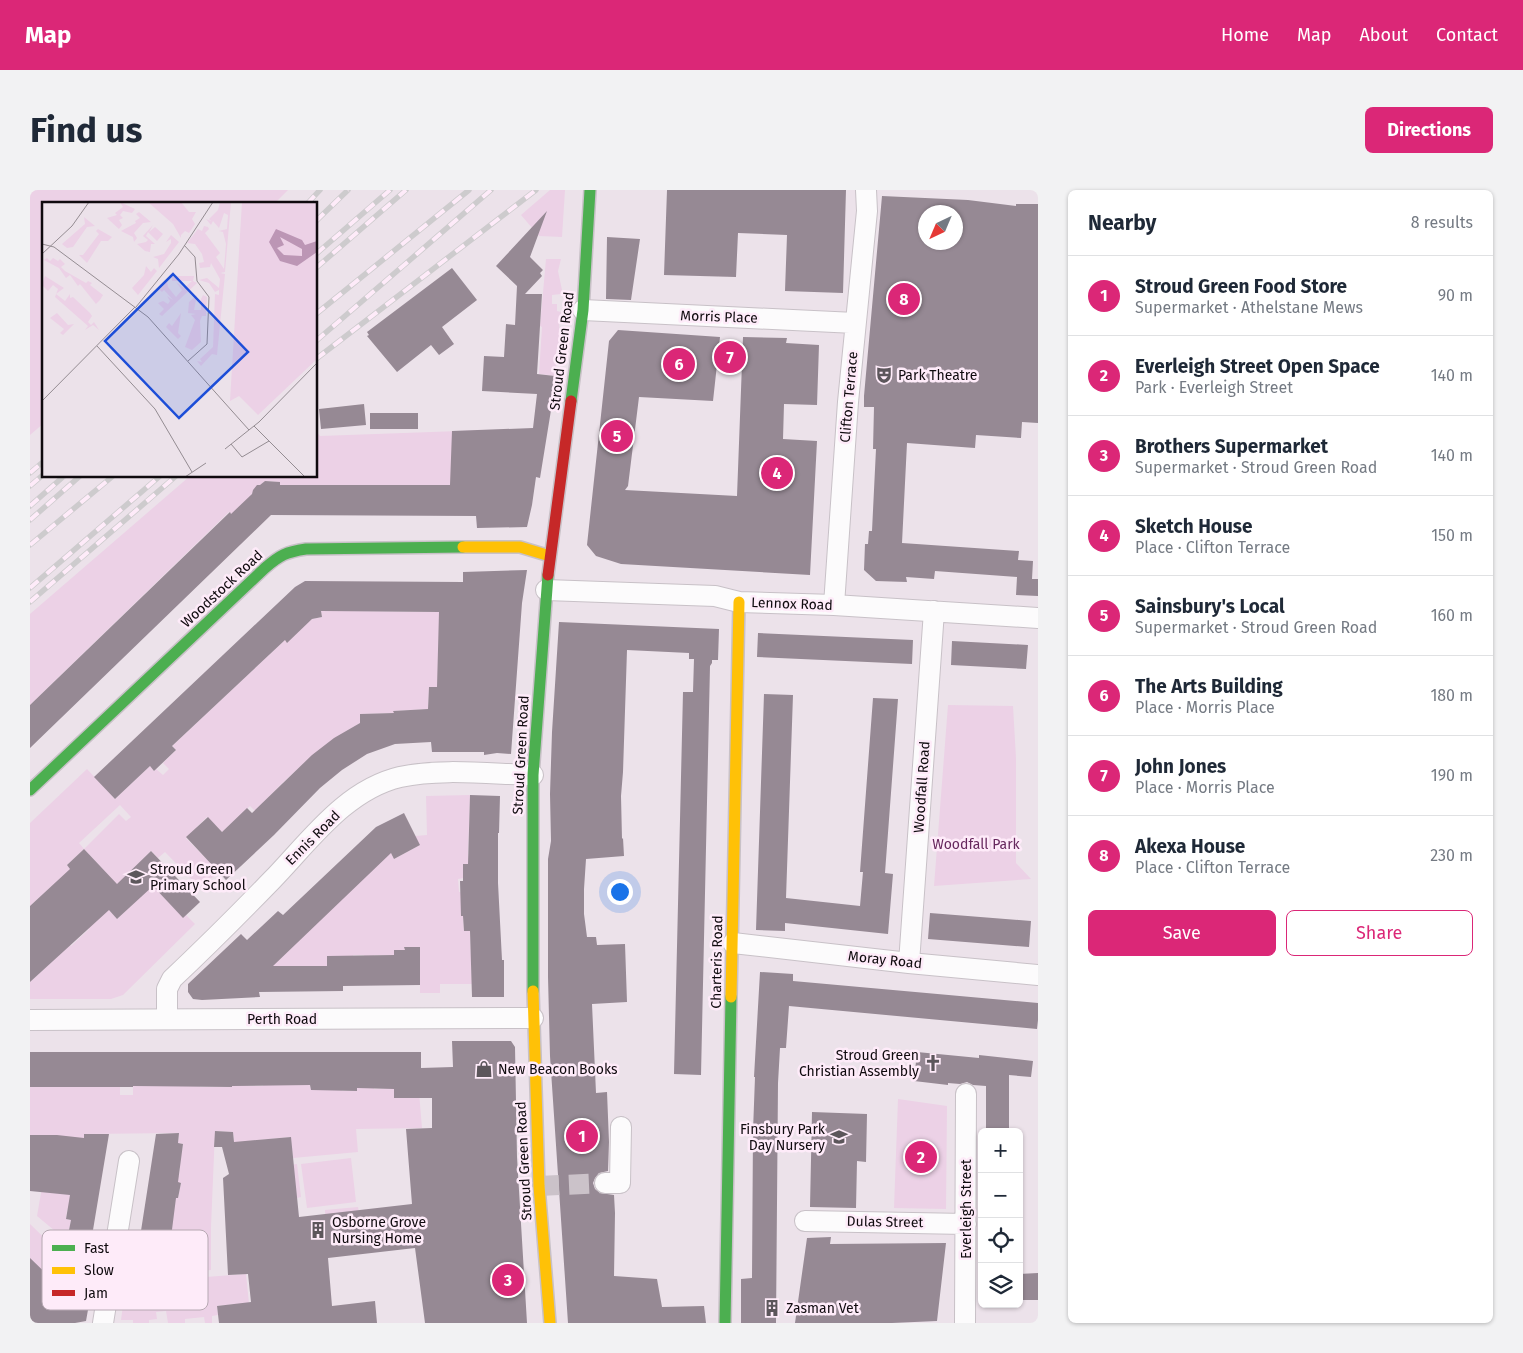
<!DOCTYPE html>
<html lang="en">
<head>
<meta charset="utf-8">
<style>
	:root { --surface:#fff; --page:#f2f2f3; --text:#1f2937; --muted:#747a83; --line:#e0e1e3; --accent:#db2777 }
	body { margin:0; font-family:"Fira Sans",sans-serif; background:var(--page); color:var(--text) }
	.controls { position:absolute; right:15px; bottom:15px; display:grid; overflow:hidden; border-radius:8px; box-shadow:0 1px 4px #0004 }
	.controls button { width:45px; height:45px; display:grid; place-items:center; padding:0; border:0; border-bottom:1px solid var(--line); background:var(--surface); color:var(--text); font:25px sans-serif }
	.compass { position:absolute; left:888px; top:15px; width:45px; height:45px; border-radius:50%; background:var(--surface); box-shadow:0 1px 4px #0004; rotate:224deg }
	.you { position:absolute; left:589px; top:701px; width:18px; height:18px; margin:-12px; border:4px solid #fff; border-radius:50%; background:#1a73e8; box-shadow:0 0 0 8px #1a73e833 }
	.badge { display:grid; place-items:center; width:32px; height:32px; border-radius:50%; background:var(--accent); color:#fff; font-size:16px; font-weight:700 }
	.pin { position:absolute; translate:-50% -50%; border:2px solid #fff; box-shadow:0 1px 5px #0006 }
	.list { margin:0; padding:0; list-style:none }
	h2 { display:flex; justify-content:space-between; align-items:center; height:65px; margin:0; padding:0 20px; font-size:21px }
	h2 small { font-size:16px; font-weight:400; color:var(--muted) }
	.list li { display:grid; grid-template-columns:32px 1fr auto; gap:15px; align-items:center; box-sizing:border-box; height:80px; padding:0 20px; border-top:1px solid var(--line) }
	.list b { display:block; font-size:19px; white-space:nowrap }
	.list p { margin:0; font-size:16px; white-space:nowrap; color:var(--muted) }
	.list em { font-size:16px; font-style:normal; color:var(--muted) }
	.actions { display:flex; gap:10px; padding:15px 20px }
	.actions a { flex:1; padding:11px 0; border:1px solid var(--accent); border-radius:8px; text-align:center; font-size:18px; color:var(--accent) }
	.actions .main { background:var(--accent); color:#fff }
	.icon { flex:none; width:28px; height:28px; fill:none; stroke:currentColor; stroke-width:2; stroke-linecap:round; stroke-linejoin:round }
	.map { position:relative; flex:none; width:1008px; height:1133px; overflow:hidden; border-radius:8px }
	header { display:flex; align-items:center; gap:30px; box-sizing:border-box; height:70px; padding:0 25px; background:var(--accent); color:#fff }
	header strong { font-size:24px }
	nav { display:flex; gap:28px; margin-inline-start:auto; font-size:18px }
	.intro { display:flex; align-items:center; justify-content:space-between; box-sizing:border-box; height:120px; padding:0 30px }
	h1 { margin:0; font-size:35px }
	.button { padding:12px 22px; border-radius:8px; background:var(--accent); color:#fff; font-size:18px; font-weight:700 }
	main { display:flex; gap:30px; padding:0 30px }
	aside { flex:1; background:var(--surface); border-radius:8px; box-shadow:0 1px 4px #0004 }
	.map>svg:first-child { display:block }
	.green { fill:#ecd1e6; fill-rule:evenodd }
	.building { fill:#968994; fill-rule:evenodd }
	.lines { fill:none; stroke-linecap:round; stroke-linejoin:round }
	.street-tunnel { stroke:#cbc2c9; stroke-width:20; stroke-dasharray:20 10; stroke-linecap:butt }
	.street-casing { stroke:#c8c1c7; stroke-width:22 }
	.fast-casing { stroke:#c8c1c7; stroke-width:14 }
	.slow-casing { stroke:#c8c1c7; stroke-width:14 }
	.jam-casing { stroke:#c8c1c7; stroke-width:14 }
	.street { stroke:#fcfbfc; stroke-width:20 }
	.fast { stroke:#4caf50; stroke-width:11 }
	.slow { stroke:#ffc107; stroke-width:11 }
	.jam { stroke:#c62828; stroke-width:11 }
	.rail-casing { stroke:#cdcbcd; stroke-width:5.5 }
	.rail { stroke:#feebf9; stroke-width:4; stroke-dasharray:11; stroke-linecap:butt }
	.labels { text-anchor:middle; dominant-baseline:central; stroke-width:5; stroke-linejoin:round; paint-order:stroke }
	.street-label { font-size:14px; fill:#0f0a0e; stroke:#feebf9 }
	.poi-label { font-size:14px; fill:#0f0a0e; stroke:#feebf9; text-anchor:start }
	.park-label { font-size:14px; fill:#66275d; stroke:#feebf9 }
	.inset-road { fill:none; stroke:#948c92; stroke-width:1 }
	.view { fill:#1d4ed8; fill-opacity:0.15; stroke:#1d4ed8; stroke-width:2.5 }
	.inset-edge { fill:none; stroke:#0f0a0e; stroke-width:2.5 }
	.key { fill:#feebf9; stroke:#b6a8b2; stroke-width:1 }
	.key-label { font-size:14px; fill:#0f0a0e }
</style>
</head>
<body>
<header>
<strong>Map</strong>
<nav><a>Home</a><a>Map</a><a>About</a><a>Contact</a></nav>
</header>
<div class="intro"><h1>Find us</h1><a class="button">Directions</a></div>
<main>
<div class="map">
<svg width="1008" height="1133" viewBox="0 0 1008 1133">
	<rect width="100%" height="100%" fill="#ece2ea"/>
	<path class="green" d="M0,0h258l-14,14h-230v219l-14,12z
		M520,0h15l-3,47 -23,-1 -18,-21z
		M516,69h15l-3,12 4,19 -1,4 -9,1v9h5v7l4,1 -2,11 1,14 -5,19 2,19 -2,1 -16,-2 3,-47 -2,-1z
		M457,240l-37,60 -4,-5h-166l-1,-3 -14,-1 -13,13 -18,23 -5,-5 -199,193v-91l160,-138h126v-45l4,5z
		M290,418l26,3 93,1 30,76 -40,-1 -1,22 -34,2v2l-34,1v9c-41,24 -72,53 -105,88l-5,-5 -28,26 -15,-15 -21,21 34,35 -22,13 -33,-34 -7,6 -7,-7 -16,16 48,50 3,-2 9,9 -72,71 -12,4h-81v-17l40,-37 1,1 18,-17 -5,-5 21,-19 12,14 17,-16 -50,-54 -17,16 7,7 -23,15 -21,19v-83l57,-54 28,30 35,-33 4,5 2,-2 7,6 6,-6 -6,-6 13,-13 -4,-4 113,-106 2,2 25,-23 10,-2zM90,615l11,12 -5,4 -7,-7 -35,35 -5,-6z
		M918,515l65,1 3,52v105l15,16 -97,7z
		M440,605l-2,60 3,9h-8l1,14 -6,1 1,13h11l-9,24h2l1,15h6l2,53h-32v9h-20v-46h-15v3h-11v5h-20v5h-9l-1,-5h-11v6l-26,-5v10l-59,1 118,-124 8,16 26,-14 -5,-9 12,-1 -1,-39z
		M103,887h67v10h32v-10h15l1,9h15l1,-9 16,8h30l1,5 30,-2 1,3h15v-12h17v10l20,-1v10l25,-6 3,36 -66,1 2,23 -65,6 -3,-21 -41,4 -8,64 -8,-73 -18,-1 -4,96v43l-52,4 1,-6h7l2,-9 -8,-1 3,-14 6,1 2,-9 -6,-2 5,-37 7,1 3,-15 -8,-2 1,-5h5l1,-8 -5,-2 7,-14 1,-8 -5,-1 1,-10 -94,1 -16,61 5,1 -7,15 -1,8 5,1 -4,21 -30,-25 14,-81h-21v-48h73l17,-9v17h13z
		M868,909l49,7 -1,103 -52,-1z
		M321,968l5,44 -49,6 -6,-44z
		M267,974l4,33 -4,1 -8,-33z
		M328,1017l2,11 -35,-4v-4z
		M0,1034l62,60 -1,9 -13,13 -48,-45z
		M216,1084l5,49 -15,-19 -19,2 1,9 -6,1v7h-7l-1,-6 -19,2v4h-17l-2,-12 -10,1 1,7 -8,1v3h-16v-3h-12l5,-37 49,-5 1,6 15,-2 1,-4z"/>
	<path class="building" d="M637,0h179l-3,103 -58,-2 2,-56 -49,-2 -2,44 -72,-2z
		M852,6l86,4 48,6v-2h22v219l-16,-1 -1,16 -45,-3 -1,13 -68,-5 -5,100 117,8 -1,9 15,1 -1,18h6v17l-22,-1 1,-18 -82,-6 -1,8 -28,-2 1,5 -31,-1 -12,-11 1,-26h3l1,-13h3l4,-82h-3l1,-42h-10v-11zM896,22h30v30h-30z
		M517,21l-17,46 13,13 -3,3 2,3 -17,18h17l-5,80 18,2 -3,28 -12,74 -4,-1 -4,28 -5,22 -50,1 -1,-12 -205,-1 -241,233v-43l200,-193 1,2 21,-20 1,-4 4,-5h3l5,-4 15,1v3h170l2,-54 81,-3 4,-34 -55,-3 2,-35 20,1 2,-33 9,1 2,-39 -21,-20z
		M577,47l33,2 -9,61 -25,-1z
		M422,78l25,32 -35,27 12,17 -15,11 -8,-10 -34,27 -30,-36 2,-1 -2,-3z
		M588,140l102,7 -7,64 -74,-4 -11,89 -3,4 112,6 6,-159 44,1 -1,5 33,2 -2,60 -33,-1 -1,35 34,2 -7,134 -189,-11 -25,-8 -9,-11 22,-204z
		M334,214l2,21 -45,4 -2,-20z
		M340,223h48v16h-48z
		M497,380l-5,33 -11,151 -14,-1 -13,2v-3h-52l-1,-10 -36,2 -28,10 -25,16 -22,18 -46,47 -48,45 -40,-43 22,-20 14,15 25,-24 5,5 60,-58 22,-17 26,-15v-9l34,-1 -1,-2 35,-2 1,-22h8l2,-75 -118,-1 1,6 -10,2 -25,24 -2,-3 -113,106 4,4 -22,21 -4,-5 -35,33 -21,-22 201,-190 10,-6 158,1v-10z
		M529,432l160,7 -1,31h-6v3l-2,3 -9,409 -27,-1 9,-382h10l1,-33h-5v-6l-62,-3 -4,122 -2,24 1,43 1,-1 1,18 -38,3 -2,30v25l3,23h9l1,8 28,-1 2,58 -35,2 4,89 11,-1 2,50 -1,29 -9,2 -4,5 -2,5 2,6 5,4 14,2 1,18 -1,63 43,3 5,28 42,-1 2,17h-138l-18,-267 -2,-79v-118l3,-18 -1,-47 2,-62z
		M728,443l155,7 -1,24 -155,-7z
		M922,451l76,4 -2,24 -75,-4z
		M734,504l29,1 -7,203 74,8 3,-34h-3l13,-174 25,1 -13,174 8,1 -5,60 -103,-11v8l-29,-1z
		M440,605l30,1 -1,37h-1v50l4,77h2v37h-32l-2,-66h-6l-1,-15h-2l-1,-35h3v-17h5z
		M374,623l16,32 -26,14 -3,-6 -118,113h54v-10l67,-1v-5h11l-1,-3h16v38l-77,1v5l-84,1 1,5 -58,3 -9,-1 -5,-7v-8l53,-50 6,6 31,-29 5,4 93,-88z
		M54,659l33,35 34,-33 49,51 -17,16 -30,-32 -36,33 -8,-9 -79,72v-76l40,-37 -3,-4z
		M900,723l101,8 -2,26 -101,-8z
		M730,782l33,2v7l245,22v17l-1,9 -248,-23 -3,42h-6l-2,35 -2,240h-35v-44l11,-1 1,-147 2,-54h-1z
		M422,851h59l4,6 2,110 10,166h-102l-10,-75 -87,10 4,48 43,-5 2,22h-158l-2,-17 34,-4 -3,-28 -20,1 -5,-97 6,-4 -7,-27h-8l1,-16 18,1 1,10 57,-5 8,80 113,-13 -6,-75 26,-1v-30h-38v-9l-37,-1v3l-46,-1 -1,-5 -78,1v1l-99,-1v1h-103v-35h391v16l32,-1z
		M887,862l62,6v-3l54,6 -2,16 -22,-2v57h-23v-46l-13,-1 -6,-3 -7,2 -12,-1v2l-34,-4z
		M782,922l55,2 -1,48 -9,-1 -1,47 -46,-1z
		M149,943l-1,10 5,1 -5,38 3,1 -3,15h-2l-9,71 -7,-1 -1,6 -25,2 22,-142z
		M54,944h25l-16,96 -9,69 7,-6 -5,28 -11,2h-45v-65l28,27 13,-65 -5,-1 4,-24 -40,-4v-56h27l27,3z
		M801,1047l-1,7 116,-1 -9,78 -45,2h-97l12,-85z
		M1008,1083v27h-19v-26z"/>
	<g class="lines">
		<path class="street-tunnel" d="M509,996l66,-3"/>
		<g class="street-casing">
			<path id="street" d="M553,120l272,13
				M516,400l169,6 24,6 95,3 204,13
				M804,415l14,-203 19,-191 -1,-21
				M703,753l176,20 129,12
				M879,773l25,-352
				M137,829v-30l5,-10c34,-32 67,-65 100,-99 37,-38 73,-90 128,-103 40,-9 91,-3 133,-2
				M0,830l503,-2
				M575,993h15l1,-56
				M775,1031l161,3
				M73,1133l26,-162
				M935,1133l1,-229"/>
		</g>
		<g class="fast-casing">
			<path id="fast" d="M541,211l12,-91 7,-120
				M0,600l235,-222c15,-13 21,-16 41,-19l157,-2
				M503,801v-216l15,-200
				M695,1133l6,-326"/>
		</g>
		<g class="slow-casing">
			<path id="slow" d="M433,357h57l30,9
				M503,801l6,195 11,137
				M701,807l8,-395"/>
		</g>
		<g class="jam-casing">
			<path id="jam" d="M518,385l23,-174"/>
		</g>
		<use href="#street" class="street"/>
		<use href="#fast" class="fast"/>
		<use href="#slow" class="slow"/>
		<use href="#jam" class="jam"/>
		<g class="rail-casing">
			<path id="rail" d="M277,14l13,-14
				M286,31l32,-31
				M286,64l74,-64
				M286,78l90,-78
				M286,124l153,-124
				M286,151l175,-151
				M286,169l220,-169
				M0,283l14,-12
				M0,296l14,-12
				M0,316l34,-30
				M0,330l50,-44
				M0,355l83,-69
				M0,398l130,-112
				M0,412l146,-126"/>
		</g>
		<use href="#rail" class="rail"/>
	</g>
	<defs>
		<g id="theatre-bare" transform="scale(1.35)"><path d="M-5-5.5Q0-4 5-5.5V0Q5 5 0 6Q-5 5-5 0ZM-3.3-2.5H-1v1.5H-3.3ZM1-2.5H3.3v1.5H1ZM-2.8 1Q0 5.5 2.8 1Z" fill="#5c565b" stroke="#feebf9" stroke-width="2.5" paint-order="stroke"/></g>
		<g id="school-bare" transform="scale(1.35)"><path d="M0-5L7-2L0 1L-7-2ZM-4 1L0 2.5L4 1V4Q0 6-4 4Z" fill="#5c565b" stroke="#feebf9" stroke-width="2.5" paint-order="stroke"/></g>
		<g id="church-bare" transform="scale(1.35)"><path d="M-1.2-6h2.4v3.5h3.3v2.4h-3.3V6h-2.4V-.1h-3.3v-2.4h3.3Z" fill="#5c565b" stroke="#feebf9" stroke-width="2.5" paint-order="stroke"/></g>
		<g id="shop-bare" transform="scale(1.35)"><path d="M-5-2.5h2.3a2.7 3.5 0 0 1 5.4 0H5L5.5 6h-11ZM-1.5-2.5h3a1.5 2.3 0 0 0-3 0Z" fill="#5c565b" stroke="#feebf9" stroke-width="2.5" paint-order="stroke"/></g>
		<g id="building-bare" transform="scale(1.35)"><path d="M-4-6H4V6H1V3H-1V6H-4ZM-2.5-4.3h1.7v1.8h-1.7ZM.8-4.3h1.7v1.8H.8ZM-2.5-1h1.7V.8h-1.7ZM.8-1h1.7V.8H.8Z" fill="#5c565b" stroke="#feebf9" stroke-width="2.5" paint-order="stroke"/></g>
	</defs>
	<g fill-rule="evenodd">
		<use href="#theatre-bare" x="854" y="185"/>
		<use href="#school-bare" x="106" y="687"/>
		<use href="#church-bare" x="903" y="873"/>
		<use href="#shop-bare" x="454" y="879"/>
		<use href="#school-bare" x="809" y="947"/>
		<use href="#building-bare" x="288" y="1040"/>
		<use href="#building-bare" x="742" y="1118"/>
	</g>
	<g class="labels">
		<g class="street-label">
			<text transform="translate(689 127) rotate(2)">Morris Place</text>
			<text transform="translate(532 161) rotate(-83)">Stroud Green Road</text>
			<text transform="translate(819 207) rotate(-85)">Clifton Terrace</text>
			<text transform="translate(192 399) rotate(-43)">Woodstock Road</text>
			<text transform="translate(762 414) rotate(2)">Lennox Road</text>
			<text transform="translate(491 565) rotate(-87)">Stroud Green Road</text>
			<text transform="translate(892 597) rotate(-86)">Woodfall Road</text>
			<text transform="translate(283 648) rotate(-45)">Ennis Road</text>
			<text transform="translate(855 770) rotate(6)">Moray Road</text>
			<text transform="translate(687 772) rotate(-89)">Charteris Road</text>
			<text x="252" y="829">Perth Road</text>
			<text transform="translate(494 971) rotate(-93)">Stroud Green Road</text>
			<text transform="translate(936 1019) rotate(-90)">Everleigh Street</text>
			<text transform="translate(855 1032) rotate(1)">Dulas Street</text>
		</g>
		<g class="poi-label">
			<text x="868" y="185">Park Theatre</text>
			<text x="120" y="679">Stroud Green<tspan x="120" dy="16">Primary School</tspan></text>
			<text x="889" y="865" text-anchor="end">Stroud Green<tspan x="889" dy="16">Christian Assembly</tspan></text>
			<text x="468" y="879">New Beacon Books</text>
			<text x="795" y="939" text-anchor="end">Finsbury Park<tspan x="795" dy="16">Day Nursery</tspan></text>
			<text x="302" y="1032">Osborne Grove<tspan x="302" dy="16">Nursing Home</tspan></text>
			<text x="756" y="1118">Zasman Vet</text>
		</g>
		<g class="park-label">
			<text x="946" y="654">Woodfall Park</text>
		</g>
	</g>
	<g transform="translate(12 12)">
		<rect width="275" height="275" fill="#ece2ea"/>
		<path d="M78,0l15,7 -3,4 -9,-2 -3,4 3,3 -4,2 3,5 -3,4 -12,-11 10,-3 -2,-2 8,-6zM106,0h33l8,10h7l-4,7 3,5 -6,9 -4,-2 -4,4v3l-8,-14zM178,0h11l-6,70 -5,1 5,1 -8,81 -5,-1 -11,12 -4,-5 5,1 -2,-3 13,-12 2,-53 4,1v-5l-4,2 -6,-9 -10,-3 8,-2 12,10 1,-9 -9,-16 -1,4 -10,1 -1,-5 5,-1 -2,-8 -7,-10 -8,-1 11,-14 4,2 2,-5 4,1 1,2 -4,4 15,20 -4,4 8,12 2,-25 -3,-12 -4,-1 8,-2 1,-14 -4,-2 -5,15 -6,-7 -2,4 -5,-6 5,2 -2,-2 9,-9zM200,0h75v157l-59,56 -19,-19 -9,5zM97,10l12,10 -8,1 -9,10 3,5 -3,4 -1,-5 -12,-6 15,-8 -1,-2 5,-3 -4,-4zM42,15l11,9 -8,1 -14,20 -6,1 -5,-4 23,-20zM111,23l-4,7 6,-5 8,7 -6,7 -9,-9 -2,4 9,8h-4l-1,8 -5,-1 -8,-7 9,-2 2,-2 -5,-4zM56,27l14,8 -4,4h-7l-14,22 -8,-8h4l16,-21 -3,-3zM129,33l8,7 -20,26 -1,-9 -5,-2 11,-3 7,-11v-4l-5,3zM5,56l3,3 3,-3 5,3 2,-2 5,5 -4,3 4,4 21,12 2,-2 4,2 -2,2 13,10 -3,5 -4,4 -16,-20 -2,2 -8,-11 -4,3 -7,-10 -15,-8zM104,64l5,6 3,-4 3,3 -19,24 -6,-7 12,-13zM3,74l19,12 -8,6 9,7 5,-7v4l3,-1 17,16 2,3 -4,6 3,3 3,-3 5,8 -6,-5 -8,5 3,-4 -33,-29 3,-8 -5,-4 -5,6 -6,-6zM134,74h18l-1,5 4,2 -35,33 -3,-2 5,-5 -6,-6 5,-2 5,3 2,-3 -3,-5 6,4 -9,-10 -2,2 -5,-4 4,1 6,-8 1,6 8,10 6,-7 -6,-8 8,6 8,-7h-20v-4zM155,93l-3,15h7v-11l2,-4 4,2 -1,19h-4l-2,5 1,21 -9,8 -7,-3 10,-27 -4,-5 5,-1 -8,-1 1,-11zM15,111l11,12 6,-1 -11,11 -3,-2 4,-4 -14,-11zM139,111l-3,20 3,3 -3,3 -12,-12 3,-4 3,3z" fill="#ecd1e6"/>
		<path d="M234,27l26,11 3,5 12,-4v11l-20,14 -17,-5 -11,-19zM238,35l22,12v7l-18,-1 -7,-7 7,-3z" fill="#bc96b5" fill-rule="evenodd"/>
		<path class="inset-road" d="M0,42l12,3 94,70 101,113M142,43l11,12 2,24 12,16 -2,47 -19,17M0,52l30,-28 17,-24M94,105l43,-53 34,-52M55,144l58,63 37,63M0,199l93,-94M212,224l51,51M189,242l11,13 27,-16M183,247l34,-27 58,-59M143,275l21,-14"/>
		<path class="view" d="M131,72l75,78 -69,66 -74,-77z"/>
		<rect width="275" height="275" class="inset-edge"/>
	</g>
	<rect x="12" y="1040" width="166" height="80" rx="8" class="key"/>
	<rect x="22" y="1055" width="23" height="6" fill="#4caf50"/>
	<rect x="22" y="1077" width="23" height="7" fill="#ffc107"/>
	<rect x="22" y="1100" width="23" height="6" fill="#c62828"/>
	<g class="key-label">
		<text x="54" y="1063">Fast</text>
		<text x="54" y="1085">Slow</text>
		<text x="54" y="1108">Jam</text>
	</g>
</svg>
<div class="controls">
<button>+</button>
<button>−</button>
<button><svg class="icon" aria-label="locate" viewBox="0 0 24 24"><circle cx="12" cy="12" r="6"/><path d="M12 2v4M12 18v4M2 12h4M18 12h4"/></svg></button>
<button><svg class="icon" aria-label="layers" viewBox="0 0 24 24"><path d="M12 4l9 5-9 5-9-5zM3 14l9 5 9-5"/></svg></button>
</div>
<svg class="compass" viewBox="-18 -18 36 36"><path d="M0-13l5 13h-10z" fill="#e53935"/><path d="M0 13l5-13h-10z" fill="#747a83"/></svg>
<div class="you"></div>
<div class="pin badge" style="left:552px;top:946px">1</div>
<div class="pin badge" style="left:891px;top:967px">2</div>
<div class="pin badge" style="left:478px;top:1090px">3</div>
<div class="pin badge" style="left:747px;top:283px">4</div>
<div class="pin badge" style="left:587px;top:246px">5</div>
<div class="pin badge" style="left:649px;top:174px">6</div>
<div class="pin badge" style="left:700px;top:167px">7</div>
<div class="pin badge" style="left:874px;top:109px">8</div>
</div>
<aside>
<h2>Nearby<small>8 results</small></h2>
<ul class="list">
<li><span class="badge">1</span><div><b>Stroud Green Food Store</b><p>Supermarket · Athelstane Mews</p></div><em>90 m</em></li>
<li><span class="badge">2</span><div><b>Everleigh Street Open Space</b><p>Park · Everleigh Street</p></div><em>140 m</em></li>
<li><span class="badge">3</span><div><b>Brothers Supermarket</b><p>Supermarket · Stroud Green Road</p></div><em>140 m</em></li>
<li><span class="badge">4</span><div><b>Sketch House</b><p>Place · Clifton Terrace</p></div><em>150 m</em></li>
<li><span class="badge">5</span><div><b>Sainsbury's Local</b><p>Supermarket · Stroud Green Road</p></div><em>160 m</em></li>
<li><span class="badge">6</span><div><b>The Arts Building</b><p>Place · Morris Place</p></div><em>180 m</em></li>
<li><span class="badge">7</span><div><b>John Jones</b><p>Place · Morris Place</p></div><em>190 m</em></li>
<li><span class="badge">8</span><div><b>Akexa House</b><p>Place · Clifton Terrace</p></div><em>230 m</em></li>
</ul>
<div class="actions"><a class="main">Save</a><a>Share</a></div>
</aside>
</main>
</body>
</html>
